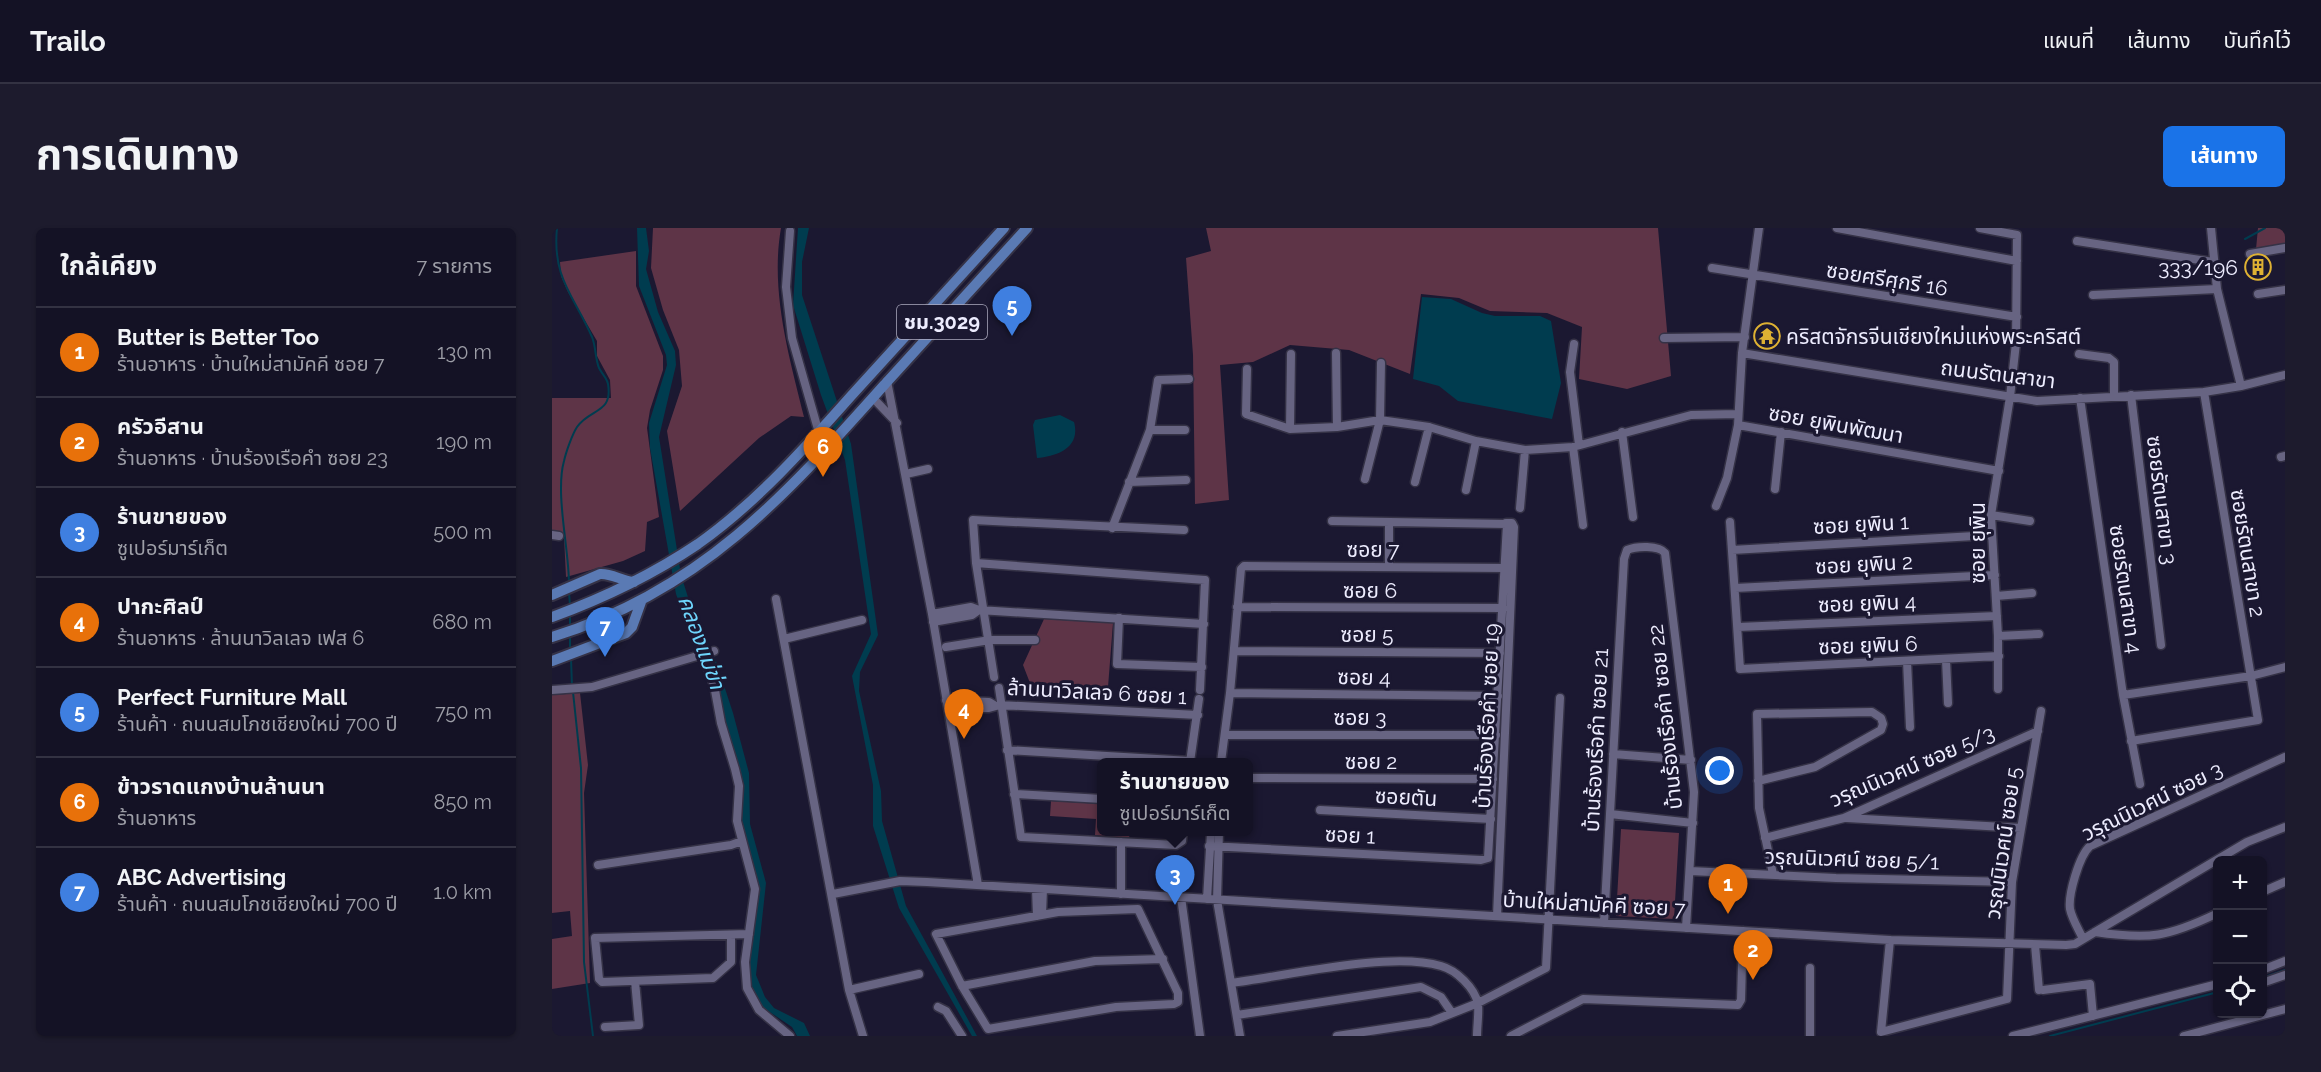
<!DOCTYPE html>
<html lang="th">
<head>
<meta charset="utf-8">
<style>
	:root { --surface:#141225; --page:#1d1b2d; --text:#f1f3f6; --muted:#9d9ea7; --line:#333242; --accent:#1a73e8 }
	body { margin:0; font-family:Raleway,"Noto Sans Thai",sans-serif; background:var(--page); color:var(--text) }
	.controls { position:absolute; right:18px; bottom:18px; display:grid; overflow:hidden; border-radius:9px; box-shadow:0 2px 4px #0004 }
	.controls button { width:54px; height:54px; display:grid; place-items:center; padding:0; border:0; border-bottom:2px solid var(--line); background:var(--surface); color:var(--text); font:30px sans-serif }
	.you { position:absolute; left:1168px; top:543px; width:21px; height:21px; margin:-15px; border:4px solid #fff; border-radius:50%; background:#1a73e8; box-shadow:0 0 0 9px #1a73e833 }
	.badge { display:grid; place-items:center; width:39px; height:39px; border-radius:50%; background:var(--accent); color:#fff; font-size:20px; font-weight:700 }
	.pin { position:absolute; translate:-50% -50px; filter:drop-shadow(0 2px 3px #0008) }
	.pin::after { content:''; position:absolute; top:32px; width:21px; height:18px; background:inherit; clip-path:polygon(0 0,100% 0,50% 100%) }
	.popup { position:absolute; left:545px; top:530px; width:156px; height:78px; box-sizing:border-box; display:grid; place-content:center; border-radius:9px; background:var(--surface); filter:drop-shadow(0 2px 4px #0005); font-size:20px; white-space:nowrap; color:var(--muted) }
	.popup b { font-size:22px; color:var(--text) }
	.popup::after { content:''; position:absolute; left:50%; top:100%; margin-left:-12px; border:12px solid transparent; border-top-color:var(--surface) }
	.list { margin:0; padding:0; list-style:none }
	h2 { display:flex; justify-content:space-between; align-items:center; height:78px; margin:0; padding:0 24px; font-size:26px }
	h2 small { font-size:20px; font-weight:400; color:var(--muted) }
	.list li { display:grid; grid-template-columns:39px 1fr auto; gap:18px; align-items:center; box-sizing:border-box; height:90px; padding:0 24px; border-top:2px solid var(--line) }
	.list b { display:block; font-size:22px; white-space:nowrap }
	.list p { margin:0; font-size:20px; white-space:nowrap; color:var(--muted) }
	.list em { font-size:20px; font-style:normal; color:var(--muted) }
	.icon { flex:none; width:33px; height:33px; fill:none; stroke:currentColor; stroke-width:2; stroke-linecap:round; stroke-linejoin:round }
	.map { position:relative; flex:none; width:1733px; height:808px; overflow:hidden; border-radius:9px }
	header { display:flex; align-items:center; gap:36px; box-sizing:border-box; height:84px; padding:0 30px; background:var(--surface); border-bottom:2px solid var(--line) }
	header strong { font-size:28px }
	nav { display:flex; gap:33px; margin-inline-start:auto; font-size:21px }
	.intro { display:flex; align-items:center; justify-content:space-between; box-sizing:border-box; height:144px; padding:0 36px }
	h1 { margin:0; font-size:42px }
	.button { padding:15px 27px; border-radius:9px; background:var(--accent); color:#fff; font-size:21px; font-weight:700 }
	main { display:flex; gap:36px; padding:0 36px }
	aside { flex:1; background:var(--surface); border-radius:9px; box-shadow:0 2px 4px #0004 }
	.map>svg:first-child { display:block }
	.green { fill:#5e3447 }
	.water { fill:#003c4f }
	.lines { fill:none; stroke-linecap:round; stroke-linejoin:round }
	.stream { stroke:#003c4f; stroke-width:2 }
	.minor-casing { stroke:#353246; stroke-width:11 }
	.major-casing { stroke:#353246; stroke-width:14 }
	.minor { stroke:#676482; stroke-width:8 }
	.major { stroke:#5a7ab4; stroke-width:10 }
	.labels { text-anchor:middle; dominant-baseline:central; stroke-width:6; stroke-linejoin:round; paint-order:stroke }
	.shield { fill:#1b1831; stroke:#aeacc0; stroke-width:1.5 }
	.shield-label { font-size:20px; font-weight:bold; fill:#edecfe }
	.poi-label { font-size:21px; fill:#edecfe; stroke:#1b1831; text-anchor:end }
	.street-label { font-size:21px; fill:#edecfe; stroke:#1b1831 }
	.water-label { font-size:22px; font-style:italic; fill:#6ed5fc; stroke:#1b1831 }
</style>
</head>
<body>
<header>
<strong>Trailo</strong>
<nav><a>แผนที่</a><a>เส้นทาง</a><a>บันทึกไว้</a></nav>
</header>
<div class="intro"><h1>การเดินทาง</h1><a class="button">เส้นทาง</a></div>
<main>
<aside>
<h2>ใกล้เคียง<small>7 รายการ</small></h2>
<ul class="list">
<li><span class="badge" style="background:#e8710a">1</span><div><b>Butter is Better Too</b><p>ร้านอาหาร · บ้านใหม่สามัคคี ซอย 7</p></div><em>130 m</em></li>
<li><span class="badge" style="background:#e8710a">2</span><div><b>ครัวอีสาน</b><p>ร้านอาหาร · บ้านร้องเรือคำ ซอย 23</p></div><em>190 m</em></li>
<li><span class="badge" style="background:#3f7fe0">3</span><div><b>ร้านขายของ</b><p>ซูเปอร์มาร์เก็ต</p></div><em>500 m</em></li>
<li><span class="badge" style="background:#e8710a">4</span><div><b>ปากะศิลป์</b><p>ร้านอาหาร · ล้านนาวิลเลจ เฟส 6</p></div><em>680 m</em></li>
<li><span class="badge" style="background:#3f7fe0">5</span><div><b>Perfect Furniture Mall</b><p>ร้านค้า · ถนนสมโภชเชียงใหม่ 700 ปี</p></div><em>750 m</em></li>
<li><span class="badge" style="background:#e8710a">6</span><div><b>ข้าวราดแกงบ้านล้านนา</b><p>ร้านอาหาร</p></div><em>850 m</em></li>
<li><span class="badge" style="background:#3f7fe0">7</span><div><b>ABC Advertising</b><p>ร้านค้า · ถนนสมโภชเชียงใหม่ 700 ปี</p></div><em>1.0 km</em></li>
</ul>
</aside>
<div class="map">
<svg width="1733" height="808" viewBox="0 0 1733 808">
	<rect width="100%" height="100%" fill="#1b1831"/>
	<path class="green" d="M101,0h128c-11,63 8,128 23,189l-13,-1 -32,22 -79,73 -13,-80 15,-45 -3,-36 -16,-40 -12,-42z
		M654,0h452l13,148 -44,13 -48,-10 3,-52 -35,-14 -57,-2 -31,-13 -38,-4 -11,80 -61,-24 -59,-5 -37,17 -33,3 9,135 -34,4 -2,-149 -7,-97 25,-7z
		M1706,0h27v17l-29,4z
		M84,23v35l27,70v14l-13,40 -3,18 12,89 -12,5 -2,29 -22,10 -57,16 -2,-40 -12,-3v-136h59l-1,-18 -13,-24v-15l-29,-49 -7,-16 -1,-14z
		M492,391l69,4 -5,64 -78,-4 -7,-18z
		M28,465l8,72 -4,28 6,190 -38,6v-50l20,-3 -2,-25 -18,2v-218z
		M499,573l50,3 1,28h28l-1,6 -34,-3 1,-16 -46,-3z
		M1069,601l58,4 -5,86 -58,-3z"/>
	<path class="water" d="M85,0h9l3,23 -3,18 12,43 17,39 1,14 -17,72 22,138 11,35 23,48 18,55 16,60 1,51 16,59 -10,92 9,22 9,11 30,15 6,13h-13l-5,-9 -37,-25 -9,-27 10,-82 -17,-73 2,-44 -39,-125 -13,-21 -13,-36 -26,-146 -1,-25 18,-58 -1,-10 -27,-69z
		M246,0h11l-7,34v33l49,149 27,191 -18,37 -1,19 22,100 1,30 24,85 71,130h-5l-73,-128 -26,-82v-41l-21,-109 19,-42 -26,-174 -24,-65 -28,-90z
		M870,69l29,2 31,14 13,3h45l11,5 10,62 -9,36 -94,-18 -19,-15 -26,-7z
		M508,187l14,7c7,26 -17,34 -37,36l-4,-33 2,-5z"/>
	<g class="lines">
		<path class="stream" d="M5,0c-5,50 17,68 35,109 4,10 3,21 7,31 3,6 8,10 9,16 5,30 -18,24 -31,43 -5,8 -11,25 -13,34 -9,32 5,88 5,123
			M1693,11l20,-11
			M17,365l1,12
			M18,386v12
			M18,407v15
			M19,431l1,27
			M21,464l8,76 3,194 9,74
			M1710,750l23,-8
			M1498,808l168,-44"/>
		<g class="minor-casing">
			<path id="minor" d="M1285,0l180,33
				M1428,0l37,7 -1,108 -6,54 -19,118 7,121v53
				M1659,0l6,61 24,97
				M238,3l-4,56 6,51 27,95
				M1525,13l136,21
				M1698,26l35,-6
				M1160,40l305,49
				M1706,66l27,-4
				M1541,67l124,-6
				M1112,110l81,-1
				M1022,116l-4,28 9,73
				M784,125l1,74
				M1190,125l295,48 167,-9 37,-6 44,-11
				M1527,126l30,4 5,4v34
				M695,141l-1,45 44,15 47,-2 43,-7 49,7 47,14 49,9 48,-3 118,-32 46,-1
				M335,153l45,233 46,271
				M1579,167l30,250
				M321,170l24,25
				M1528,170l43,297 17,89
				M1186,197l261,46
				M738,201l1,-75
				M598,202h35
				M1070,204l11,85
				M1021,219l10,78
				M1729,229l4,-1
				M354,246l22,-5
				M813,251l15,-59 1,-57
				M577,254l57,-2
				M863,254l14,-55
				M1223,261l6,-57
				M914,262l10,-49
				M1164,278l11,-28 11,-53 4,-72 17,-125
				M968,280l5,-58
				M1439,287l39,6
				M837,294v45
				M1178,294l10,147 259,-13
				M560,300l38,-98 8,-50 31,-1
				M0,307l7,1
				M1180,322l260,-15
				M424,335l229,17 -5,110
				M1183,360l260,-13
				M1444,368l36,-3
				M224,371l73,391 14,46
				M685,379l266,1
				M380,386l39,-7 8,3 225,14
				M567,390l-2,46 85,3
				M381,394l39,-7 7,-5
				M1186,399l259,-11
				M1446,408l41,-2
				M232,411l78,-19
				M394,419l44,-7h45
				M682,423l266,2
				M148,427l6,9 8,21 7,38 14,46 4,17 -2,35 18,68 -10,73 2,26 12,22 31,26
				M1394,432l2,43
				M1355,433l3,66
				M442,449l-18,-114 -3,-43 211,10
				M447,460l22,149 155,8 6,-4 1,-9
				M0,462l40,-3 122,-36
				M678,465l268,3
				M1571,467l128,-19 34,-9
				M394,472l43,2 5,3
				M396,480h41l11,-3 198,10
				M673,507h271
				M1579,513l127,-21 -54,-328
				M455,522l183,11
				M1061,526l78,6
				M638,534l9,-63
				M669,534l9,-69 11,-124 3,-3 261,2
				M696,550l245,1
				M1206,553l57,-14 66,-37 2,-6 -2,-6 -9,-6 -115,2 2,94 14,66
				M462,566l88,5
				M768,582l171,9
				M1058,586l83,9
				M1295,590l174,10
				M667,604l-2,68 23,136
				M1213,610l79,-20 194,-87
				M657,618l272,14 7,-2 19,-334 -175,-3
				M46,637l133,-20 11,-4
				M1138,643l146,7 176,4
				M484,661l1,27
				M1710,664l23,-10
				M281,666l67,-13 27,1 963,58 176,5 9,-1 20,-12 152,-90 38,-15
				M569,666v-52
				M629,669l19,139
				M655,671l4,-67
				M586,681l40,84v9l-4,2 -58,3 -128,22 -26,-43 -26,-52 122,-22z
				M490,687l1,-26
				M945,688l17,-389 -2,-4h-6
				M1052,695l20,-364 3,-9c9,-4 32,-5 38,3l29,239 -8,136
				M1543,704c55,8 73,5 123,-19
				M179,707v27l-18,16 -111,4 -3,-3 -4,-41 154,-4
				M1531,711c-4,-9 -11,-20 -13,-30 -2,-14 9,-53 20,-63l195,-89
				M1338,712l-9,92 126,-33 5,-117 29,-171
				M1483,717l4,45
				M1258,740v68
				M1710,742l23,-9
				M679,755c56,-7 158,-32 210,-17 15,4 34,22 37,38 1,10 -1,22 -1,32
				M1710,755l23,-8
				M410,758l133,-25 68,-2
				M297,762l70,-16
				M1491,762l47,-6 3,32
				M386,779l8,4 16,25
				M685,787l184,-28 20,10 11,16
				M53,799l34,-2 -4,-44
				M785,808l93,-14 48,-19 68,-35 14,-270
				M959,808l72,-37 155,6 3,-5 2,-69
				M1461,808l205,-52
				M1632,808l101,-27"/>
		</g>
		<g class="major-casing">
			<path id="major" d="M0,367l48,-21c11,-1 22,7 34,8
				M0,389c52,-19 100,-42 146,-73 58,-41 106,-95 153,-148 51,-56 102,-112 153,-168
				M0,409c149,-46 234,-142 334,-254 47,-52 94,-103 141,-155
				M0,433l74,-28 6,-6 9,-25"/>
		</g>
		<use href="#minor" class="minor"/>
		<use href="#major" class="major"/>
	</g>
	<defs>
		<g id="building-ring" transform="scale(1.35)"><circle r="9.5" fill="#1b1831" stroke="#deb133" stroke-width="1.5"/><path d="M-4-6H4V6H1V3H-1V6H-4ZM-2.5-4.3h1.7v1.8h-1.7ZM.8-4.3h1.7v1.8H.8ZM-2.5-1h1.7V.8h-1.7ZM.8-1h1.7V.8H.8Z" fill="#deb133"/></g>
		<g id="temple-ring" transform="scale(1.35)"><circle r="9.5" fill="#1b1831" stroke="#deb133" stroke-width="1.5"/><path d="M0-6L5-2H3V0L6.5 2.5H4V6H1.5V3h-3V6H-4V2.5H-6.5L-3 0V-2H-5Z" fill="#deb133"/></g>
	</defs>
	<g fill-rule="evenodd">
		<use href="#building-ring" x="1706" y="39"/>
		<use href="#temple-ring" x="1215" y="108"/>
	</g>
	<g class="labels">
		<rect class="shield" x="345" y="77" width="90" height="34" rx="4.5"/>
		<g class="shield-label">
			<text x="390" y="94">ชม.3029</text>
		</g>
		<g class="poi-label">
			<text x="1686" y="39">333/196</text>
			<text x="1234" y="108" text-anchor="start">คริสตจักรจีนเชียงใหม่แห่งพระคริสต์</text>
		</g>
		<g class="street-label">
			<text transform="translate(1335 51) rotate(9)">ซอยศรีศุกรี 16</text>
			<text transform="translate(1446 146) rotate(7)">ถนนรัตนสาขา</text>
			<text transform="translate(1284 196) rotate(10)">ซอย ยุพินพัฒนา</text>
			<text transform="translate(1610 272) rotate(83)">ซอยรัตนสาขา 3</text>
			<text transform="translate(1309 296) rotate(-3)">ซอย ยุพิน 1</text>
			<text transform="translate(1425 315) rotate(-90)">ซอย ยุพิน</text>
			<text x="821" y="321">ซอย 7</text>
			<text transform="translate(1696 325) rotate(81)">ซอยรัตนสาขา 2</text>
			<text transform="translate(1312 336) rotate(-3)">ซอย ยุพิน 2</text>
			<text transform="translate(1574 361) rotate(82)">ซอยรัตนสาขา 4</text>
			<text x="818" y="362">ซอย 6</text>
			<text transform="translate(1315 375) rotate(-2)">ซอย ยุพิน 4</text>
			<text x="815" y="406">ซอย 5</text>
			<text transform="translate(1316 417) rotate(-2)">ซอย ยุพิน 6</text>
			<text transform="translate(812 449) rotate(1)">ซอย 4</text>
			<text transform="translate(545 464) rotate(3)">ล้านนาวิลเลจ 6 ซอย 1</text>
			<text transform="translate(935 488) rotate(-87)">บ้านร้องเรือคำ ซอย 19</text>
			<text x="808" y="489">ซอย 3</text>
			<text transform="translate(1113 489) rotate(-96)">บ้านร้องเรือคำ ซอย 22</text>
			<text transform="translate(1044 512) rotate(-87)">บ้านร้องเรือคำ ซอย 21</text>
			<text x="819" y="533">ซอย 2</text>
			<text transform="translate(1360 538) rotate(-23)">วรุณนิเวศน์ ซอย 5/3</text>
			<text transform="translate(854 569) rotate(3)">ซอยตัน</text>
			<text transform="translate(1600 573) rotate(-26)">วรุณนิเวศน์ ซอย 3</text>
			<text transform="translate(798 607) rotate(3)">ซอย 1</text>
			<text transform="translate(1451 615) rotate(-82)">วรุณนิเวศน์ ซอย 5</text>
			<text transform="translate(1300 631) rotate(2)">วรุณนิเวศน์ ซอย 5/1</text>
			<text transform="translate(1042 676) rotate(3)">บ้านใหม่สามัคคี ซอย 7</text>
		</g>
		<g class="water-label">
			<text transform="translate(150 414) rotate(70)">คลองแม่ข่า</text>
		</g>
	</g>
</svg>
<div class="controls">
<button>+</button>
<button>−</button>
<button><svg class="icon" aria-label="locate" viewBox="0 0 24 24"><circle cx="12" cy="12" r="6"/><path d="M12 2v4M12 18v4M2 12h4M18 12h4"/></svg></button>
</div>
<div class="you"></div>
<div class="pin badge" style="left:1176px;top:686px;background:#e8710a">1</div>
<div class="pin badge" style="left:1201px;top:752px;background:#e8710a">2</div>
<div class="pin badge" style="left:623px;top:677px;background:#3f7fe0">3</div>
<div class="popup"><b>ร้านขายของ</b>ซูเปอร์มาร์เก็ต</div>
<div class="pin badge" style="left:412px;top:511px;background:#e8710a">4</div>
<div class="pin badge" style="left:460px;top:108px;background:#3f7fe0">5</div>
<div class="pin badge" style="left:271px;top:249px;background:#e8710a">6</div>
<div class="pin badge" style="left:53px;top:429px;background:#3f7fe0">7</div>
</div>
</main>
</body>
</html>
